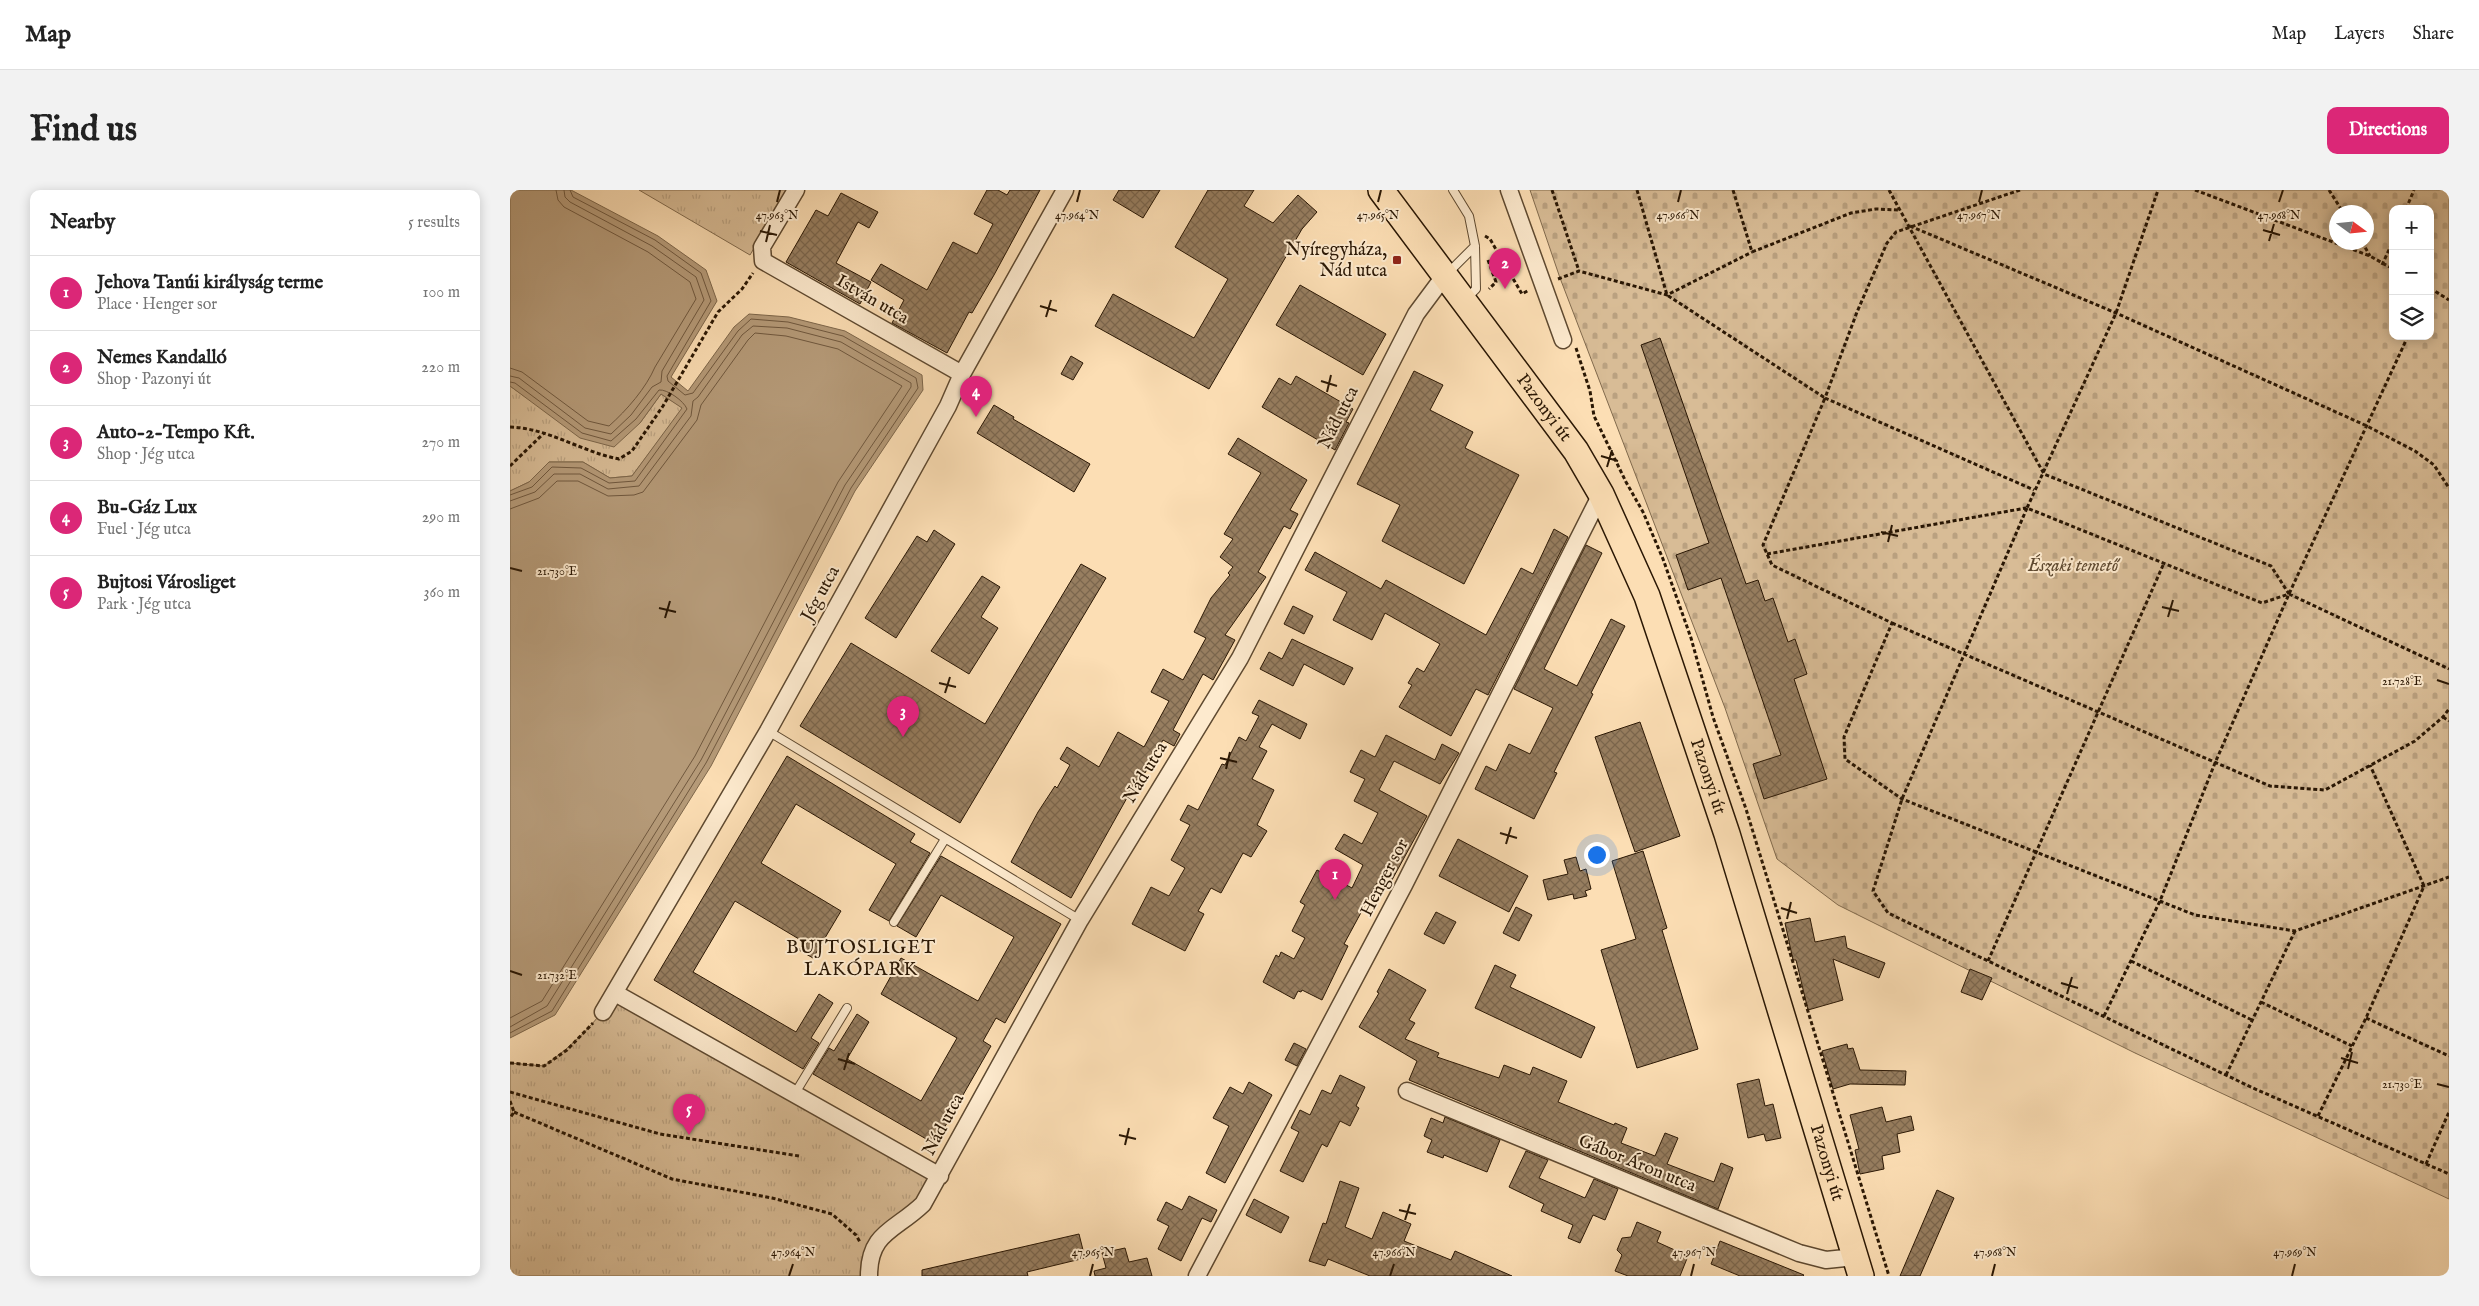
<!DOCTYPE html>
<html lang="en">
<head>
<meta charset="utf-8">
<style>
	:root { --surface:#fff; --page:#f2f2f2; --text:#222; --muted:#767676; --line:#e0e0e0; --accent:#db2777 }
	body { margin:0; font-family:"IM FELL English",serif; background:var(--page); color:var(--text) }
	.controls { position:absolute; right:15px; top:15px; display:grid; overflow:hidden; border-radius:10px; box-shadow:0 2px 12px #0003 }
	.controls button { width:45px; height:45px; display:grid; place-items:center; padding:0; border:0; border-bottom:1px solid var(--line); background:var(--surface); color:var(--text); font:25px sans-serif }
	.compass { position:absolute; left:1819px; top:15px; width:45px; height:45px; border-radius:50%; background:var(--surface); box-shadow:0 2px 12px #0003; rotate:105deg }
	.you { position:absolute; left:1086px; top:664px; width:18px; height:18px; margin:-12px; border:4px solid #fff; border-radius:50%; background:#1a73e8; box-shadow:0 0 0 8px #1a73e833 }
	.badge { display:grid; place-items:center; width:32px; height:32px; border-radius:50%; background:var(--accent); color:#fff; font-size:16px; font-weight:700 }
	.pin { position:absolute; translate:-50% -41px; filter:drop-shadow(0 1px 2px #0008) }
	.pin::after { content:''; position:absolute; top:26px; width:18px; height:15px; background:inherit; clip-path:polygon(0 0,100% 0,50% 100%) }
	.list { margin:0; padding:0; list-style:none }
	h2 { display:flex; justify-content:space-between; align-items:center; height:65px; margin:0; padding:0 20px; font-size:21px }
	h2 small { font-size:16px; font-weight:400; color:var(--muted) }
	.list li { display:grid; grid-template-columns:32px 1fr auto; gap:15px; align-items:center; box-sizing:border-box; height:75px; padding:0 20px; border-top:1px solid var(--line) }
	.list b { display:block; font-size:19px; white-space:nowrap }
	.list p { margin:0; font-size:16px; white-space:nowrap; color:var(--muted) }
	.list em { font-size:16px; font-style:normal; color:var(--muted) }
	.icon { flex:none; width:28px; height:28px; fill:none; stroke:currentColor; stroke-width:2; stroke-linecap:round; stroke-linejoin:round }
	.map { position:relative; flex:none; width:1939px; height:1086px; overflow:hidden; border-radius:10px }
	header { display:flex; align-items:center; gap:30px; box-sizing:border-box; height:70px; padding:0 25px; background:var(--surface); border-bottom:1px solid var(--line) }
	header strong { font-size:24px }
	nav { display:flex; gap:28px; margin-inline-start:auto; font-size:18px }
	.intro { display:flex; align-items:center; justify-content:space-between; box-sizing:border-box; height:120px; padding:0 30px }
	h1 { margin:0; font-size:35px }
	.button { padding:12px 22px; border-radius:10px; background:var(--accent); color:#fff; font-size:18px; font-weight:700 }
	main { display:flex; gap:30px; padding:0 30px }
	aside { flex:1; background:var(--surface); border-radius:10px; box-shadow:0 2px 12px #0003 }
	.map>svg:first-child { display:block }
	.cemetery { fill:url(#cemetery-stones); stroke:#816a4d; fill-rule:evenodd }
	.park { fill:url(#park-tufts); stroke:#816a4d }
	.water { fill:#b59a78; stroke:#7d664a }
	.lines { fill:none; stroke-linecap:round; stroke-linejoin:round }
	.shore { stroke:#70583e; stroke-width:1 }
	.building { fill:url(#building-cross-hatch); stroke:#2a1704 }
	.service-casing { stroke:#5e4930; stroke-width:10 }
	.minor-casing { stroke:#5e4930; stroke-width:19 }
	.primary-casing { stroke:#2a1704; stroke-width:28 }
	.path { stroke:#2a1704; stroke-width:3; stroke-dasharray:4 2.5; stroke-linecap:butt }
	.service { stroke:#fdeace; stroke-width:8 }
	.minor { stroke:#fdeace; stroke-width:16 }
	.primary { stroke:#fcdeb4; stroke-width:25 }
	.ticks { fill:none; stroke:#2a1704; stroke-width:2 }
	.poi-dot { fill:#8f2418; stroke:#fdeace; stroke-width:2 }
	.labels { text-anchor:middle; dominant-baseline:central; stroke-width:4; stroke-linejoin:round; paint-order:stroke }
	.poi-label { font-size:18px; fill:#2a1704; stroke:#fdeace; text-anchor:end }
	.street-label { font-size:18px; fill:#2a1704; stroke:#fdeace }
	.park-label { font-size:18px; font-style:italic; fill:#5e4930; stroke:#fdeace }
	.neighbourhood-label { font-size:19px; letter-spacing:1px; fill:#2a1704; stroke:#fdeace }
	.ticks-label { font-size:12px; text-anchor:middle; fill:#2a1704; stroke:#fdeace; stroke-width:4; stroke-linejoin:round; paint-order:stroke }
</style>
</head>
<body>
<header>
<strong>Map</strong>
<nav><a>Map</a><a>Layers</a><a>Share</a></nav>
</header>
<div class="intro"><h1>Find us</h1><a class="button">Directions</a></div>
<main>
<aside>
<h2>Nearby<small>5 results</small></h2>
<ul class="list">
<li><span class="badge">1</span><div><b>Jehova Tanúi királyság terme</b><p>Place · Henger sor</p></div><em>100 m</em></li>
<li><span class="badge">2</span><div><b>Nemes Kandalló</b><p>Shop · Pazonyi út</p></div><em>220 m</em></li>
<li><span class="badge">3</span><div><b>Auto-2-Tempo Kft.</b><p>Shop · Jég utca</p></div><em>270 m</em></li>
<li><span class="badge">4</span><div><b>Bu-Gáz Lux</b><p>Fuel · Jég utca</p></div><em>290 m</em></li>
<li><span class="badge">5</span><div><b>Bujtosi Városliget</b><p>Park · Jég utca</p></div><em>360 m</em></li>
</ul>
</aside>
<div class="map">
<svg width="1939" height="1086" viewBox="0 0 1939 1086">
	<defs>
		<pattern id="cemetery-stones" width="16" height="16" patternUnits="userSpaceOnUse" patternTransform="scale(1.25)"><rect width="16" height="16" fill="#d8bc96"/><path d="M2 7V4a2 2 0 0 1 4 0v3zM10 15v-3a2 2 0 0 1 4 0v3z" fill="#baa180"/></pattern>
		<pattern id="park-tufts" width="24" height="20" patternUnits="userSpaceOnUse" patternTransform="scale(1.25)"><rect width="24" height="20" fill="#d8bc96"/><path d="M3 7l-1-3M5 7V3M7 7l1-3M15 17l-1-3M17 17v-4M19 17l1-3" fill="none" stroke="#baa180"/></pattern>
		<pattern id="building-cross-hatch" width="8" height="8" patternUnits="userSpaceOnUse" patternTransform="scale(1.25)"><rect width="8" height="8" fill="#977e60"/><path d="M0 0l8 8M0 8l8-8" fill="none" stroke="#7b664d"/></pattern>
	</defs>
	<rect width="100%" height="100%" fill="#fcdeb4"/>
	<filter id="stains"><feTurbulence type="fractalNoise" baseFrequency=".004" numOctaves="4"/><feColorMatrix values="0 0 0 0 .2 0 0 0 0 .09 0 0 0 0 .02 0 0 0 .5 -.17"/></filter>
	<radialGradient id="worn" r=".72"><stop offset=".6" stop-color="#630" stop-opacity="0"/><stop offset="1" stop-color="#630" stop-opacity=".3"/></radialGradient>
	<path class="cemetery" d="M1020,0h919v1009l-314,-146 -297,-148 -61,-46 -52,-151 -165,-430zM1883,19h37v127h-37zM1826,22h30v30h-30z"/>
	<path class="park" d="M129,0h149l-38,65z
		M0,196l14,10 116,27 21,-29 22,14 -51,68 -22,2 -27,-16h-34l-20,20 -19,9z
		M105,803l325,183 -61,61 -10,39h-359v-213l34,3c28,-20 53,-43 71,-73z"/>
	<path class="water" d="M0,0h61l87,46 48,34 11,31 -46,76 17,14 46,-64 15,-13 40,3 56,14 77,44 1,15 -68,101 -144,275 -156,249 -45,23v-547l19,-9 20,-20h34l27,16 22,-2 50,-68 -21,-14 -21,29 -26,24 -34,-9 -70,-52z"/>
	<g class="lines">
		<path class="shore" d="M0,178l12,4 66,49 21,5c18,-16 37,-38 46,-59l41,-68 -6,-17 -42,-30 -84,-45 -6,-7 -2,-10
			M0,186l9,2 66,50 26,6 20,-19 21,-28 9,-5 1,-11 42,-71 -8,-23 -44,-31 -82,-44 -5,-5 -1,-7
			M0,192l5,1 67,50 29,8 25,-22 23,-29c8,-1 25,11 28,19l-52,72 -26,2 -28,-15 -29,-1 -20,20 -22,8
			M0,311l25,-9 19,-18h26l28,15 31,-3 52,-70 2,-15 5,-4 44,-62 11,-9 34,2 54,14 70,41v4l-13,20 -53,78 -144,275 -154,246 -37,21
			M0,319l29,-11 18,-17h21l30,15 26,-1 9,-3 54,-72 4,-15 47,-65 7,-7 31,3 52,13 64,37 -64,96 -143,274 -153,245 -32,17
			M0,843l42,-22 154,-248 145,-275 67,-100 -2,-10 -73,-42 -55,-14 -37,-3 -13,12 -45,62 -8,2 -17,-14 -1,-5 44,-75 -10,-28 -46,-33 -82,-43 -3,-7"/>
	</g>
	<path class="building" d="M477,0h11l9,5 3,-5h30l-46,85 -22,38 -3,-1 -22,41 -55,-30 12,-23 -33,-20 10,-16 46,26 26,-48 24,12 16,-30 -19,-10z
		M609,0h41l-17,28 -30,-18z
		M698,0h46l-10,16 29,17 25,-28 19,17 -15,17 -93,160 -114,-63 18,-32 81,44 34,-59 -53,-32z
		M331,3l37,19 -9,16 -11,-6 -22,41 35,19 -11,22 -74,-42 30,-52 12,6z
		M790,95l86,49 -23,41 -87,-50z
		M1150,148l86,246 12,-4 7,21 8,-3 15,44 7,-3 12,35 -13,5 33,100 -63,20 -11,-35 28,-9 -60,-177 -33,12 -12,-35 33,-12 -68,-198z
		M561,166l12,7 -10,17 -12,-6z
		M904,181l29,14 -13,25 43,22 -8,16 54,27 -55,109 -82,-43 18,-36 -43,-21z
		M786,186l57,33 -7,13 3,1 -14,27 -73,-43 17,-29 12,7z
		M484,215l20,12 -1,2 77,45 -16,28 -97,-59z
		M728,248l69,42 -17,30 8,4 -8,15 -6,-3 -26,46 8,5 -41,58 10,5 -22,40 -10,-6 -30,56 7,4 -6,12 -11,-6 -18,33 -3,-2 -71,127 -60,-36 27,-50 17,-26 2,2 13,-23 -10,-6 7,-12 32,20 19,-35 26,15 25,-46 -18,-9 12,-23 20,11 23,-42 -12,-6 17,-34 19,-23 -2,-2 5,-6 -13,-10 13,-18 -9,-5 37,-61 -33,-19z
		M1044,339l14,8 -80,158 -12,-6 -25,47 -52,-29 13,-22 -4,-2 9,-15 7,4 16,-28 -55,-31 -13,27 -39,-20 14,-28 -42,-22 10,-18 66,37 5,-9 100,55 35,-67 12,6z
		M424,340l21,14 -59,94 -31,-20 52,-82 10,6z
		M1076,355l16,8 -58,116 33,17 34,-67 14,7 -34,67 2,1 -39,78 3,1 -23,46 -59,-30 11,-23 10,5 13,-27 21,10 23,-46 -39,-19z
		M571,374l25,14 -146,245 -160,-97 51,-83 134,81z
		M472,386l18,11 -19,30 17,11 -29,46 -38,-23z
		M783,416l20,10 -9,18 -20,-10z
		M782,449l61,29 -9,17 -40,-21 -11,22 -33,-17 9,-17 13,7z
		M749,510l48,24 -7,15 -28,-15 -13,23 8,4 -15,28 22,11 -17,35 10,6 -16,26 -8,-4 -22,40 -10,-5 -13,23 6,3 -19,37 -53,-27 19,-37 18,9 16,-28 -14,-8 19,-35 -10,-5 8,-15 10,5 24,-46 3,1 14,-28 7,4 13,-25 -7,-3z
		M1130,532l40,114 -45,16 -40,-115z
		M876,545l49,25 7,-16 17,9 -19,31 -46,-23 -15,29 48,26 -40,73 -10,-6 -33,61 4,2 -26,54 -20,-10 -1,2 -3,-1 -4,8 -31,-17 13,-27 3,2 2,-5 13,7 11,-21 -13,-7 13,-26 -5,-3 17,-32 35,18 11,-23 -28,-16 9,-15 18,10 16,-31 -24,-12 11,-22 -15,-7 11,-22 14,7z
		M277,566l128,78 -5,8 20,11 -41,68 -20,-11 27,-46 -100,-60 -35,59 80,48 -28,47 -14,-8 5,-8 -69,-41 -42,71 103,60 23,-38 14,9 -22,35 8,5 -16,26 -149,-89z
		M948,649l70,37 -19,36 -70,-36z
		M1133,661l24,77 -5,2 36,119 -61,19 -36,-118 35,-11 -24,-78z
		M431,666l120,68 -56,99 -9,-5 -13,23 8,5 -56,98 -122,-70 16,-26 5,3 23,-37 12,8 -22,37 74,42 36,-63 -76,-44 20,-36 77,43 36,-64 -73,-42 -25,42 -19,-11z
		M1066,667l4,14 6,-2 5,20 -6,2 2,5 -13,3 -1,-5 -25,6 -5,-20 25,-6 -4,-14z
		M1006,717l16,8 -13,26 -16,-8z
		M926,722l20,10 -12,22 -20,-10z
		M1300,728l5,24 30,-6 2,12 38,15 -6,15 -46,-19 10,41 -35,10 -12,-50h-3l-8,-37z
		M985,775l21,10 -6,12 85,40 -14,31 -106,-50z
		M879,779l37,21 -17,30 6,3 -10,16 34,14 -2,4 62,21 5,-13 26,10 3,-8 34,14 -9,21 56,23 1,-2 12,5 -6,15 34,13 10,-23 13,5 -11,26 47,18 7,-19 12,5 -15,41 -309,-129 8,-19 -58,-34 20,-34 -2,-1z
		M1460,779l22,9 -10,22 -21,-8z
		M784,853l12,6 -9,17 -12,-6z
		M1337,854l1,5 5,-1 7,22 46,1 -1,14 -55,-1 -17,5 -11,-38z
		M830,885l25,12 -9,19 3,2 -9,18 -10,-5 -13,26 -5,-3 -19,38 -23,-11 19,-39 -8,-4 9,-18 10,5 12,-25 9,4z
		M1249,889l6,27 8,-2 8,34 -15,3 -2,-7 -16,4 -11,-54z
		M739,892l23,13 -47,88 -19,-10 23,-47 -16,-8 17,-31 13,7z
		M1372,917l4,15 25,-6 3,14 -17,4 3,18 -18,4 2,13 -24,5 -5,-24 4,-1 -9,-34z
		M935,927l55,23 -13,32 -43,-17 -1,3 -16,-6 5,-12 -8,-4 7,-18 12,5z
		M1016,961l22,9 -9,18 46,20 9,-19 24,10 -13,31 -12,-5 -13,28 -12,-5 5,-13 -32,-14 3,-7 -35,-17z
		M830,991l19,7 -14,39 27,12 11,-27 28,12 -7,17 47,19 4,-9 57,25h-142l-42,-17 -3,7 -16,-5 14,-38 3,1z
		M1427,1000l17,8 -34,78h-20z
		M679,1006l28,14 -6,12 -9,-4 -21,43 -23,-12 11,-23 -12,-6 9,-18 16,8z
		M744,1009l35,18 -8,16 -35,-18z
		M1127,1032l24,10 -4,10 31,14 -8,20h-52l-13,-5 7,-16 -5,-5 5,-12 9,-1z
		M569,1044l6,24 -58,14 1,4h-106v-6z
		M1210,1051l84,34 -1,1h-63l-29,-12z
		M615,1058l4,14 18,-4 5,18h-57l-1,-5 12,-3 -4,-15z"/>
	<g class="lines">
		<g class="service-casing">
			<path id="service" d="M943,0l16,26 6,30 1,43 -9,9
				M938,83l27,-27
				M258,541l312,189
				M384,732l51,-83
				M284,905l53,-87"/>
		</g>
		<g class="minor-casing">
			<path id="minor" d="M286,0l-34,57 1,14 199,113
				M999,0l54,150
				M105,803l325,183
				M93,822l165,-281 180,-325 14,-32 103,-184
				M897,901l392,162 27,7 29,-3
				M359,1086c0,-44 26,-45 54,-72l157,-284 160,-262 176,-344 29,-39
				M687,1086l207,-391 197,-391"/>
		</g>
		<g class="primary-casing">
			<g id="primary">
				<path id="s1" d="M871,0l195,261 25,43 46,102 80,238 134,442"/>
			</g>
		</g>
		<path class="path" d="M1042,0l27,81
			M1127,0l30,105 158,103 -62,147 9,20 120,58 -48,114 1,22 57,40 293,116 100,16 154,-54
			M1223,0l19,62 99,-39 25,-4 23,1
			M1379,0l155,284 227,92 18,28 -27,9 -235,-95 89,-195 42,-123
			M1510,0l-124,42 -9,11 -30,69 -32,86 209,92
			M1685,0l175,66 23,13
			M1819,0l14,22
			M1896,19l8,-19
			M1400,36l206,87 251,113 48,25 19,14 15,23
			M975,46l5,3 32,55 7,-4
			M1852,52l8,14
			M978,70l8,22 -7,7
			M1872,75l11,-24
			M1048,89l21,-8 88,24 85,-43
			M1920,98l19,12
			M1066,158l14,43 4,25 32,66 17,30 20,47 28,79 22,79 33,92 143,467
			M0,237c38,1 72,25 109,32l13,-8 31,-45 55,-94 24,-23 11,-16
			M0,276l33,-32
			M1517,318l-125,291 -29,92 15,22 365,175 196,86
			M1257,364l259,-46
			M1779,404l160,75
			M1382,433l378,163 55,4 90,-49 28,-24 6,-8
			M1933,527l6,4
			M1478,771l176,-398
			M1621,771l121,59
			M1751,812l91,44
			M1594,826l56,-115 55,-138 74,-169 119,-258
			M1856,828l83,38
			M0,873l34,3 23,-16 26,-27
			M1716,885l69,-144
			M0,902l150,42 139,22
			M0,911l4,11 -4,6
			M4,922l158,67 100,19 60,16 24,21 4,7
			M1808,926l48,-98 58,-132 -54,-121
			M1916,974l23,-52"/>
		<use href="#service" class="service"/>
		<use href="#minor" class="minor"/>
		<use href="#primary" class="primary"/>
	</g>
	<path class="ticks" d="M267,12l3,-12M567,12l3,-12M868,12l3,-12M1168,12l3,-12M1469,12l3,-12M1769,12l4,-12M1753,40l17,5M250,41l17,4M1759,51l5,-17M256,52l4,-17M530,116l17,5M536,127l5,-17M811,191l16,5M817,202l4,-17M1091,266l17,5M1097,277l5,-17M1371,342l17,4M1378,352l4,-17M0,378l12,3M1652,417l17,4M149,418l17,4M1658,427l5,-17M155,428l5,-17M1927,490l12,4M429,493l17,4M435,503l5,-16M710,568l17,4M716,579l4,-17M990,643l17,5M996,654l5,-17M1271,718l16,5M1277,729l4,-17M0,781l12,4M1551,793l17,5M1557,804l5,-17M1831,868l17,5M328,869l17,5M1838,879l4,-17M334,880l5,-17M1927,894l12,3M609,945l17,4M615,955l4,-17M889,1020l17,4M895,1030l5,-16M279,1086l4,-12M580,1086l3,-12M880,1086l4,-12M1181,1086l3,-12M1482,1086l3,-12M1782,1086l3,-12"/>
	<rect class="poi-dot" x="882" y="65" width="10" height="10" rx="2.5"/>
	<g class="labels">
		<g class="poi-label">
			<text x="877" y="60">Nyíregyháza,<tspan x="877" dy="21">Nád utca</tspan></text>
		</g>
		<g class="street-label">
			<text transform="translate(362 110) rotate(30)">István utca</text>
			<text stroke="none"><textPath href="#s1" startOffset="272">Pazonyi út</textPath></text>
			<text transform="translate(829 228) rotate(-63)">Nád utca</text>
			<text transform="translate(311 404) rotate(-61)">Jég utca</text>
			<text transform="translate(636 583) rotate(-59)">Nád utca</text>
			<text stroke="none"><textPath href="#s1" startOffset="678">Pazonyi út</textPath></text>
			<text transform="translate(875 688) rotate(-63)">Henger sor</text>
			<text transform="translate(434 935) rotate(-62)">Nád utca</text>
			<text transform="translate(1127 974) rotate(22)">Gábor Áron utca</text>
			<text stroke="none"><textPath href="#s1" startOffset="1082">Pazonyi út</textPath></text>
		</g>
		<g class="park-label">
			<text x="1563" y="376">Északi temető</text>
		</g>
		<g class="neighbourhood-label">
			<text x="351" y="758">BUJTOSLIGET<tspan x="351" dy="22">LAKÓPARK</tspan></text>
		</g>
	</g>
	<g class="ticks-label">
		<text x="267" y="29">47.963°N</text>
		<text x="567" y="29">47.964°N</text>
		<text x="868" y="29">47.965°N</text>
		<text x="1168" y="29">47.966°N</text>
		<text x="1469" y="29">47.967°N</text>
		<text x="1769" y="29">47.968°N</text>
		<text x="47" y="385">21.730°E</text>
		<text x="1892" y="495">21.728°E</text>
		<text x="47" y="789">21.732°E</text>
		<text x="1892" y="898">21.730°E</text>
		<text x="283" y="1066">47.964°N</text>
		<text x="583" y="1066">47.965°N</text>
		<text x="884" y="1066">47.966°N</text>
		<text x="1184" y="1066">47.967°N</text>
		<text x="1485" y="1066">47.968°N</text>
		<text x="1785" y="1066">47.969°N</text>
	</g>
	<rect width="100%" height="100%" filter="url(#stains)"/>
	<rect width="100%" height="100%" fill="url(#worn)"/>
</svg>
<div class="controls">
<button>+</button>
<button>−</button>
<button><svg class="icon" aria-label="layers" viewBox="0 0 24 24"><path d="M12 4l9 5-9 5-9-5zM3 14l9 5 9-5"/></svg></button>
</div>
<svg class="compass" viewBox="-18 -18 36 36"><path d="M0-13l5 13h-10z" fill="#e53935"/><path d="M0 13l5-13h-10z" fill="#767676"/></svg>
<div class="you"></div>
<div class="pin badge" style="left:825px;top:710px">1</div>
<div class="pin badge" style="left:995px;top:99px">2</div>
<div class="pin badge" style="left:393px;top:547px">3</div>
<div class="pin badge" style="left:466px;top:227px">4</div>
<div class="pin badge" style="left:179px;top:945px">5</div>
</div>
</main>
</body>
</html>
